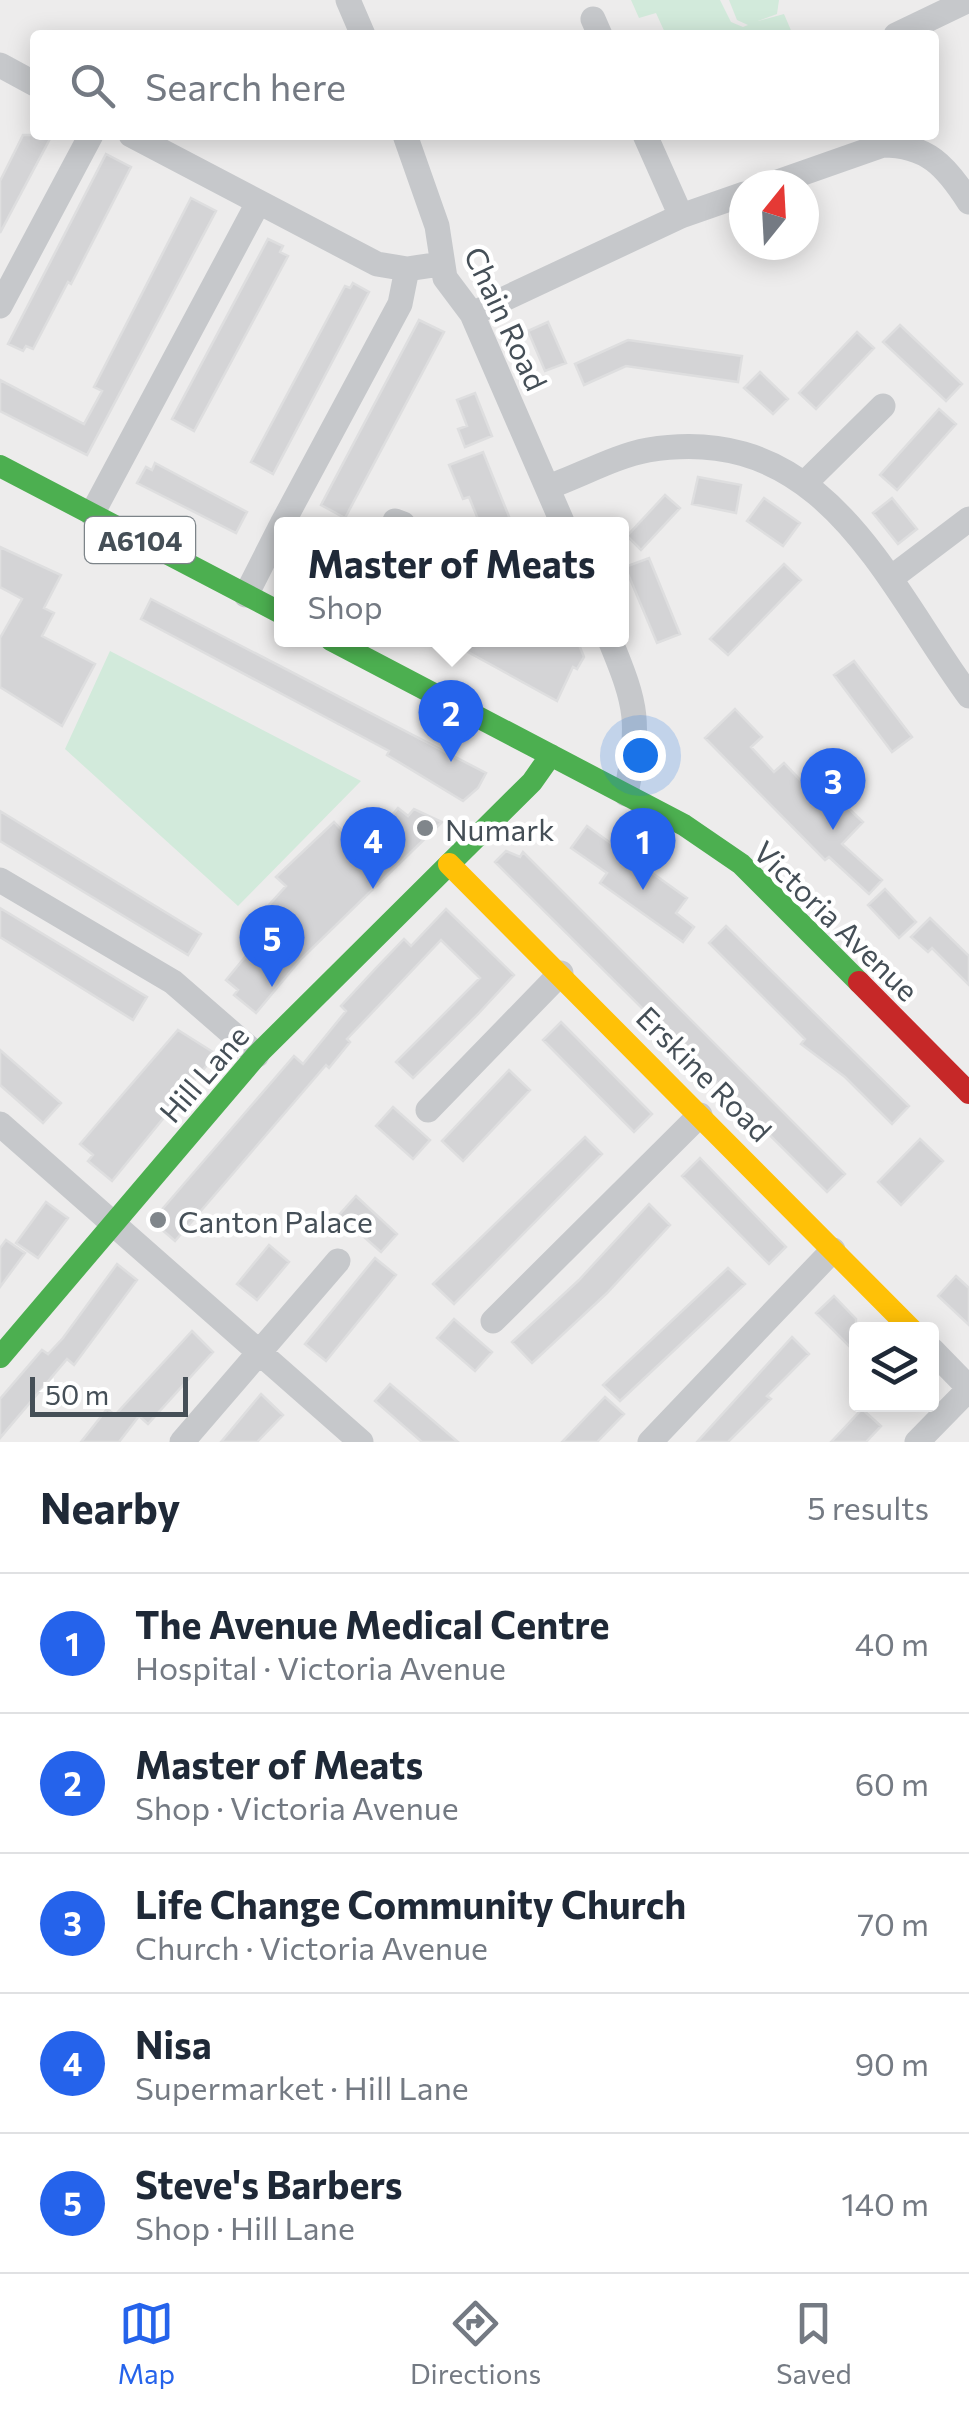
<!DOCTYPE html>
<html lang="en">
<head>
<meta charset="utf-8">
<style>
	:root { --surface:#fff; --page:#f6f6f7; --text:#1f2937; --muted:#747a83; --line:#e0e1e3; --accent:#2563eb }
	body { margin:0; font-family:Commissioner,sans-serif; background:var(--page); color:var(--text) }
	.controls { position:absolute; right:30px; bottom:30px; display:grid; overflow:hidden; border-radius:10px; box-shadow:0 5px 25px #0003 }
	.controls button { width:90px; height:90px; display:grid; place-items:center; padding:0; border:0; border-bottom:2px solid var(--line); background:var(--surface); color:var(--text); font:50px sans-serif }
	.compass { position:absolute; left:729px; top:170px; width:90px; height:90px; border-radius:50%; background:var(--surface); box-shadow:0 5px 25px #0003; rotate:18deg }
	.scale { position:absolute; left:30px; bottom:25px; width:158px; box-sizing:border-box; padding-left:10px; border:5px solid #454f57; border-top:0; font-size:28px; line-height:35px; white-space:nowrap; color:#454f57; -webkit-text-stroke:8px #fff; paint-order:stroke }
	.you { position:absolute; left:640px; top:755px; width:35px; height:35px; margin:-25px; border:8px solid #fff; border-radius:50%; background:#1a73e8; box-shadow:0 0 0 15px #1a73e833 }
	.badge { display:grid; place-items:center; width:65px; height:65px; border-radius:50%; background:var(--accent); color:#fff; font-size:32px; font-weight:700 }
	.pin { position:absolute; translate:-50% -82px; filter:drop-shadow(0 2px 5px #0008) }
	.pin::after { content:''; position:absolute; top:52px; width:35px; height:30px; background:inherit; clip-path:polygon(0 0,100% 0,50% 100%) }
	.popup { position:absolute; left:274px; top:517px; width:355px; height:130px; box-sizing:border-box; display:grid; place-content:center; border-radius:10px; background:var(--surface); filter:drop-shadow(0 2px 8px #0005); font-size:32px; white-space:nowrap; color:var(--muted) }
	.popup b { font-size:38px; color:var(--text) }
	.popup::after { content:''; position:absolute; left:50%; top:100%; margin-left:-20px; border:20px solid transparent; border-top-color:var(--surface) }
	.list { margin:0; padding:0; list-style:none }
	h2 { display:flex; justify-content:space-between; align-items:center; height:130px; margin:0; padding:0 40px; font-size:42px }
	h2 small { font-size:32px; font-weight:400; color:var(--muted) }
	.list li { display:grid; grid-template-columns:65px 1fr auto; gap:30px; align-items:center; box-sizing:border-box; height:140px; padding:0 40px; border-top:2px solid var(--line) }
	.list b { display:block; font-size:38px; white-space:nowrap }
	.list p { margin:0; font-size:32px; white-space:nowrap; color:var(--muted) }
	.list em { font-size:32px; font-style:normal; color:var(--muted) }
	.icon { flex:none; width:55px; height:55px; fill:none; stroke:currentColor; stroke-width:2; stroke-linecap:round; stroke-linejoin:round }
	.map { position:relative; flex:none; width:969px; height:1442px; overflow:hidden }
	.search { position:absolute; background:var(--surface); box-shadow:0 5px 25px #0003; left:30px; right:30px; top:30px; height:110px; display:flex; align-items:center; gap:25px; box-sizing:border-box; padding:0 35px; border-radius:10px; color:var(--muted); font-size:38px }
	.sheet { height:830px; background:var(--surface) }
	nav { display:flex; justify-content:space-around; align-items:center; box-sizing:border-box; height:140px; border-top:2px solid var(--line); background:var(--surface); font-size:28px; color:var(--muted) }
	nav a { display:grid; justify-items:center; gap:5px }
	nav .on { color:var(--accent) }
	.map>svg:first-child { display:block }
	.green { fill:#d2eadb }
	.building { fill:#d4d4d6; stroke:#dededf; stroke-width:2.5 }
	.lines { fill:none; stroke-linecap:round; stroke-linejoin:round }
	.street { stroke:#c6c8cb; stroke-width:25 }
	.fast { stroke:#4caf50; stroke-width:22 }
	.slow { stroke:#ffc107; stroke-width:22 }
	.jam { stroke:#c62828; stroke-width:22 }
	.poi-dot { fill:#80868b; stroke:#fff; stroke-width:4 }
	.labels { text-anchor:middle; dominant-baseline:central; stroke-width:9; stroke-linejoin:round; paint-order:stroke }
	.shield { fill:#fff; stroke:#7d8489; stroke-width:2.5 }
	.shield-label { font-size:28px; font-weight:bold; fill:#454f57 }
	.street-label { font-size:30px; fill:#454f57; stroke:#fff }
	.poi-label { font-size:30px; fill:#454f57; stroke:#fff; text-anchor:start }
</style>
</head>
<body>
<div class="map">
<svg width="969" height="1442" viewBox="0 0 969 1442">
	<rect width="100%" height="100%" fill="#edecec"/>
	<path class="green" d="M631,0h89l11,22 12,5 5,-2 -11,-5 -8,-20h50l-2,14 -19,7 26,-7 9,21h-127l-10,-22 -17,5z
		M110,651l251,130 -123,125 -173,-157z"/>
	<path class="building" d="M23,135h29l-52,98v-52z
		M106,154l25,13 -60,117 -3,-2 -35,67 -7,-3 -3,5 -15,-7z
		M191,198l25,13 -129,244 -87,-44v-31l84,44 18,-33 -8,-4z
		M268,239l15,7 -3,6 8,4 -94,175 -22,-12z
		M353,283l16,9 -96,182 -22,-12 94,-176 5,2z
		M419,320l25,12 -99,186 -24,-13z
		M548,322l18,41 -21,8 -17,-40z
		M900,325l62,59 -16,17 -63,-59z
		M857,332l17,16 -58,61 -17,-16z
		M628,340l114,16 -4,26 -112,-16 -42,19 -9,-21z
		M760,372l28,27 -15,15 -29,-26z
		M475,393l17,43 -27,11 -7,-18 9,-3 -10,-26z
		M939,409l17,15 -59,66 -17,-15z
		M483,452l10,25 19,47h-32l-11,-27 -6,2 -14,-34z
		M155,463l92,49 -11,21 -99,-50 9,-16 6,3z
		M698,477l43,8 -5,28 -44,-9z
		M665,495l15,13 -39,42 -14,-14z
		M764,498l36,25 -17,23 -36,-25z
		M892,498l25,31 -19,15 -25,-31z
		M0,547l61,28 -17,33 10,5 -12,23 53,28 -33,62 -62,-39v-49l22,-39 -22,-12z
		M649,558l31,76 -23,9 -32,-76z
		M784,564l17,16 -73,75 -18,-16z
		M151,599l335,174 -8,15 -15,13 -76,-46 2,-4 -248,-132z
		M446,640h131l7,17 -7,12 -4,-2 -16,34z
		M854,661l58,76 -20,15 -58,-77z
		M735,709l27,28 -11,10 23,25 10,-9 45,47 10,-11 24,23 -21,22 40,36 -13,14 -40,-37 -4,3 -120,-122z
		M398,808l10,8 6,-7 28,13 -141,137 -45,54 -22,-18 4,-5 -12,-10 43,-52 -12,-10 29,-32 -10,-9 58,-55 19,20 22,-23 7,8z
		M0,811l201,123 -13,21 -188,-114z
		M587,826l100,72 -11,15 18,14 -11,15 -83,-59 7,-10 -36,-25z
		M506,851l14,6 3,-5 322,322 -18,18 -332,-330z
		M885,889l31,33 -17,16 -31,-33z
		M0,908l147,89 -14,23 -133,-83z
		M446,909l68,66 -36,39 -65,64 -17,-16 84,-84 -39,-38 -94,99 3,3 -21,26 -3,-3 -151,176 -23,-20 142,-165 9,8 43,-53 -5,-5 35,-38 28,-29 7,7z
		M930,918l39,38v29l-37,-37 -4,4 -17,-15z
		M726,926l183,180 -17,18 -47,-47 -44,-33 4,-5 -96,-96z
		M561,1022l91,92 -18,18 -91,-92z
		M178,1030l38,24 -104,127 -24,-20 5,-6 -13,-11z
		M0,1050l61,53 -18,20 -43,-38z
		M509,1070l21,20 -67,71 -21,-20z
		M393,1107l37,33 -17,19 -37,-33z
		M585,1137l17,17 -148,150 -21,-20z
		M920,1139l23,22 -42,44 -23,-23z
		M700,1158l86,89 -17,17 -87,-88z
		M356,1196l41,38 -16,18 -42,-37z
		M46,1202l22,16 -30,40 -22,-15z
		M649,1204l21,21 -63,68 -75,70 -20,-21 67,-62z
		M6,1240l19,13 -25,34v-39z
		M269,1245l20,17 -32,38 -20,-16z
		M375,1258l21,17 -70,86 -21,-17z
		M117,1264l20,16 -63,85 -7,-6 -67,79v-39l42,-49 6,4 15,-16z
		M728,1268l17,16 -125,117 -17,-16z
		M956,1276l13,12v37l-31,-29z
		M834,1296l22,23v34l-40,-40z
		M454,1319l38,33 -17,19 -38,-33z
		M192,1331l21,21 -65,72 -9,-8 -20,26h-38l26,-33 8,6z
		M792,1337l17,17 -42,42 4,3 -43,43h-31z
		M390,1384l26,22 42,36h-36l-47,-41z
		M261,1394l22,21 -26,27h-36z
		M605,1397l19,17 -27,28h-35z
		M862,1409l19,17 -15,16h-35z"/>
	<g class="lines">
		<path class="street" d="M348,0l15,35
			M593,19l7,16
			M896,35l73,-35
			M0,65l35,19
			M131,135l246,129 30,5 34,-5
			M405,135l32,91 8,52 27,36 91,210
			M645,135l36,81
			M769,185l114,-40c44,0 63,21 86,57
			M0,306l91,-171
			M472,314l209,-98 63,-22
			M805,483l78,-77
			M548,487c32,-11 67,-31 100,-37 176,-29 236,129 321,246
			M92,514l166,-311
			M395,521l8,3
			M282,524l118,-220 7,-35
			M891,578l78,-59
			M246,595l35,-69
			M610,640c28,68 30,81 16,154
			M0,880l173,102 84,73
			M428,1110l133,-137
			M0,1124l361,318
			M493,1321l207,-206
			M932,1350l37,38
			M182,1442l156,-181
			M650,1442l183,-192
			M917,1442l52,-53"/>
		<path class="fast" d="M0,466l281,147
			M331,640l353,185 57,39 118,118
			M0,1357l257,-302 275,-273 19,-27"/>
		<path class="slow" d="M449,864l463,466"/>
		<path class="jam" d="M859,982l110,111"/>
	</g>
	<g class="poi-dot">
		<circle cx="425" cy="828" r="10"/>
		<circle cx="158" cy="1220" r="10"/>
	</g>
	<g class="labels">
		<rect class="shield" x="85" y="517" width="110" height="46" rx="8"/>
		<g class="shield-label">
			<text x="140" y="540">A6104</text>
		</g>
		<g class="street-label">
			<text transform="translate(507 318) rotate(65)">Chain Road</text>
			<text transform="translate(837 920) rotate(44)">Victoria Avenue</text>
			<text transform="translate(203 1073) rotate(-49)">Hill Lane</text>
			<text transform="translate(705 1073) rotate(45)">Erskine Road</text>
		</g>
		<g class="poi-label">
			<text x="445" y="828">Numark</text>
			<text x="178" y="1220">Canton Palace</text>
		</g>
	</g>
</svg>
<div class="controls">
<button><svg class="icon" aria-label="layers" viewBox="0 0 24 24"><path d="M12 4l9 5-9 5-9-5zM3 14l9 5 9-5"/></svg></button>
</div>
<svg class="compass" viewBox="-18 -18 36 36"><path d="M0-13l5 13h-10z" fill="#e53935"/><path d="M0 13l5-13h-10z" fill="#747a83"/></svg>
<div class="scale">50 m</div>
<div class="you"></div>
<div class="pin badge" style="left:643px;top:890px">1</div>
<div class="pin badge" style="left:451px;top:762px">2</div>
<div class="popup"><b>Master of Meats</b>Shop</div>
<div class="pin badge" style="left:833px;top:830px">3</div>
<div class="pin badge" style="left:373px;top:889px">4</div>
<div class="pin badge" style="left:272px;top:987px">5</div>
<div class="search"><svg class="icon" aria-label="search" viewBox="0 0 24 24"><circle cx="10" cy="10" r="6"/><path d="M15 15l6 6"/></svg>Search here</div>
</div>
<section class="sheet">
<h2>Nearby<small>5 results</small></h2>
<ul class="list">
<li><span class="badge">1</span><div><b>The Avenue Medical Centre</b><p>Hospital · Victoria Avenue</p></div><em>40 m</em></li>
<li><span class="badge">2</span><div><b>Master of Meats</b><p>Shop · Victoria Avenue</p></div><em>60 m</em></li>
<li><span class="badge">3</span><div><b>Life Change Community Church</b><p>Church · Victoria Avenue</p></div><em>70 m</em></li>
<li><span class="badge">4</span><div><b>Nisa</b><p>Supermarket · Hill Lane</p></div><em>90 m</em></li>
<li><span class="badge">5</span><div><b>Steve's Barbers</b><p>Shop · Hill Lane</p></div><em>140 m</em></li>
</ul>
</section>
<nav>
<a class="on"><svg class="icon" aria-label="map" viewBox="0 0 24 24"><path d="M3 6l6-2 6 2 6-2v14l-6 2-6-2-6 2zM9 4v14M15 6v14"/></svg>Map</a>
<a><svg class="icon" aria-label="directions" viewBox="0 0 24 24"><path d="M12 3l9 9-9 9-9-9zM9 14v-3h6M13 9l2 2-2 2"/></svg>Directions</a>
<a><svg class="icon" aria-label="saved" viewBox="0 0 24 24"><path d="M7 4h10v16l-5-4-5 4z"/></svg>Saved</a>
</nav>
</body>
</html>
